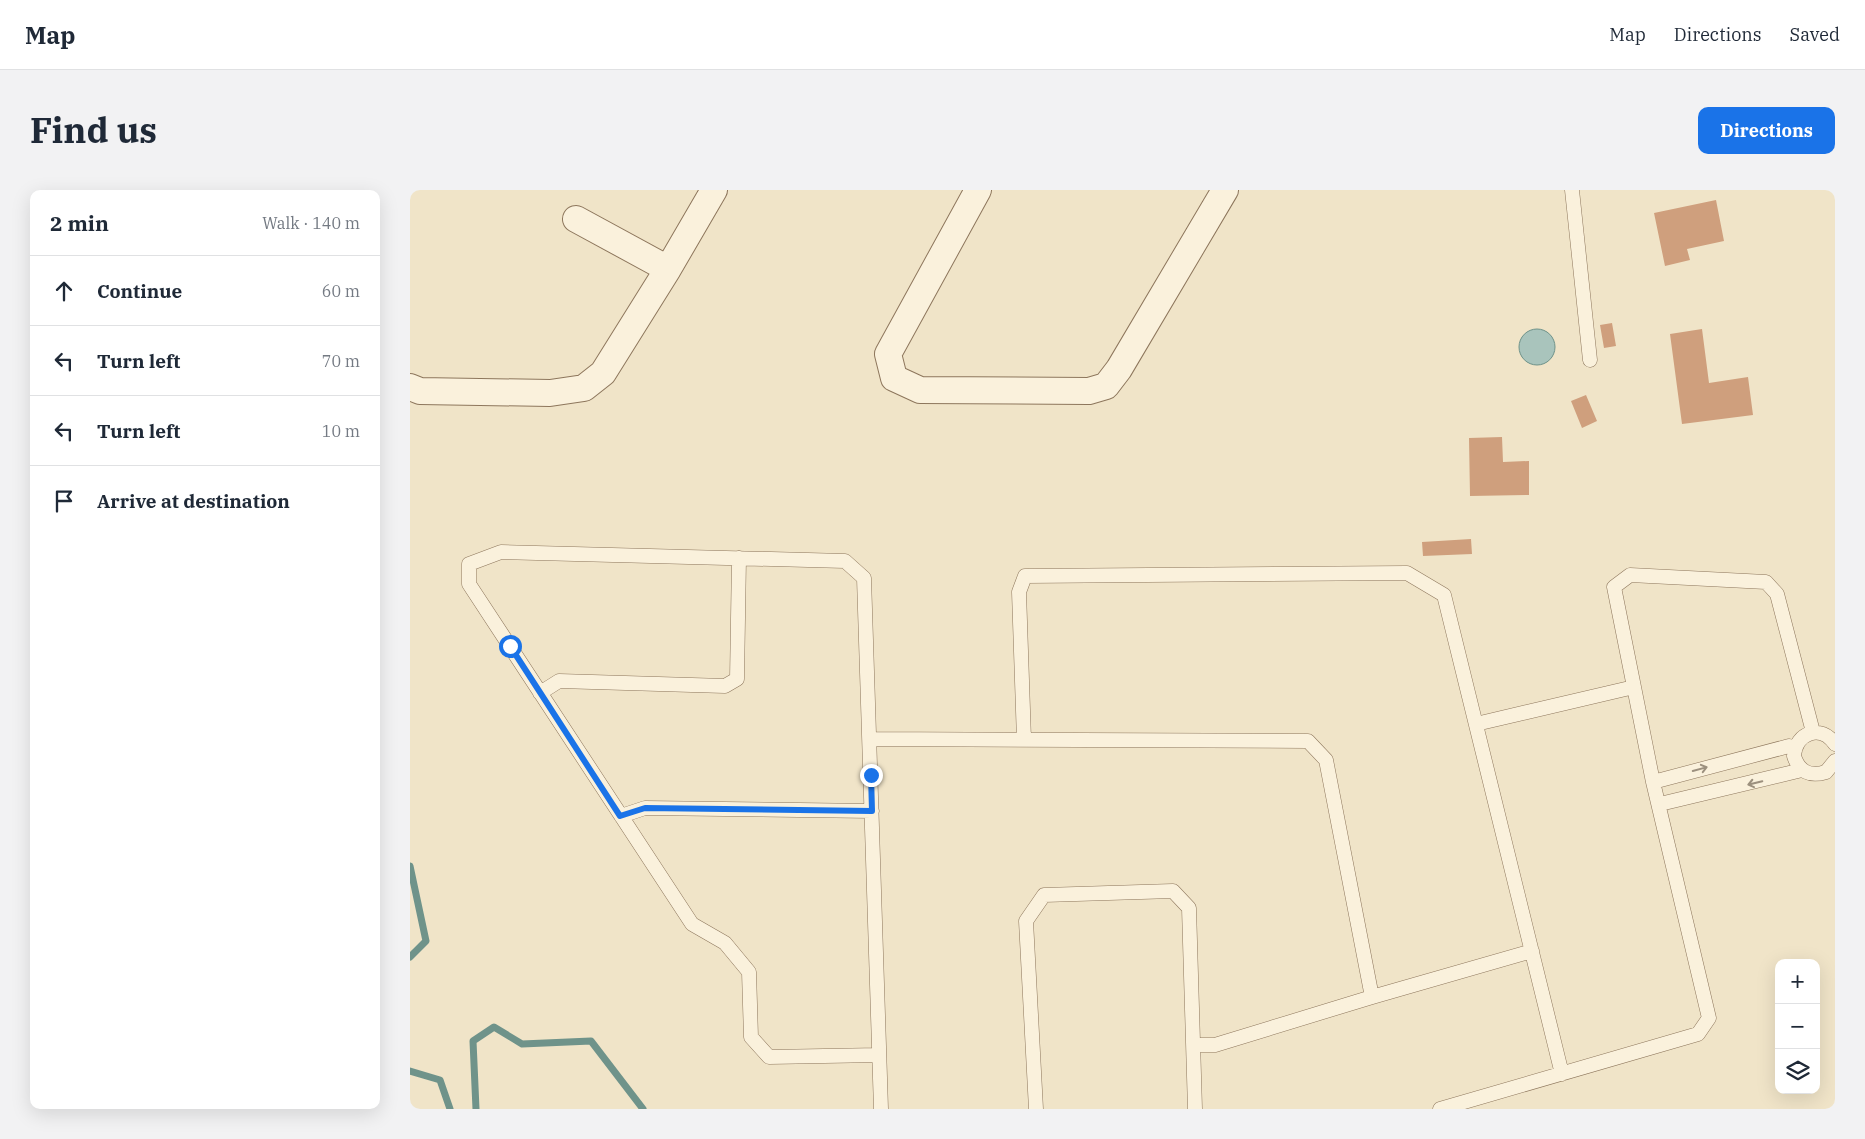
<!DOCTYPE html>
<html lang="en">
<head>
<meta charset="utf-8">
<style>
	:root { --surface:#fff; --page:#f2f2f3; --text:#1f2937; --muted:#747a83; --line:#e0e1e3; --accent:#1a73e8 }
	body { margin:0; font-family:"IBM Plex Serif",serif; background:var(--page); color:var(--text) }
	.controls { position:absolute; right:15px; bottom:15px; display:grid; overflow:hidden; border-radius:10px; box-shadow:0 5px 20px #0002 }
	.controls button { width:45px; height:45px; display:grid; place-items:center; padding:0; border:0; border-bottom:1px solid var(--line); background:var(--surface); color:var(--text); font:25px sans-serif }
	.stop { position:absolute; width:15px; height:15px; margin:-11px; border:4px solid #1a73e8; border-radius:50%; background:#fff }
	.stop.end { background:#1a73e8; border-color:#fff; box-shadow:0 1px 5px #0008 }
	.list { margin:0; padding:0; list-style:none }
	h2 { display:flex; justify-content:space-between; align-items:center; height:65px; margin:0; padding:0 20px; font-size:21px }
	h2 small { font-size:16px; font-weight:400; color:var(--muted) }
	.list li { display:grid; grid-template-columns:32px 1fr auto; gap:15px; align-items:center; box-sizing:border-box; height:70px; padding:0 20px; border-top:1px solid var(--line) }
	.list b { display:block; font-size:19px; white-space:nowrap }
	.list em { font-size:16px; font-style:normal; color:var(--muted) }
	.icon { flex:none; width:28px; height:28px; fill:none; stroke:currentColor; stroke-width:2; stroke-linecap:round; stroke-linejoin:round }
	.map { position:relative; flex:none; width:1425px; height:919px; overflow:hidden; border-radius:10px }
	header { display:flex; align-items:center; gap:30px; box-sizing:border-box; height:70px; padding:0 25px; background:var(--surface); border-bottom:1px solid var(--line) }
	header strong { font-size:24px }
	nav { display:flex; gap:28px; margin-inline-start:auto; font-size:18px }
	.intro { display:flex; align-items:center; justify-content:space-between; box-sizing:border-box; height:120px; padding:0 30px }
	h1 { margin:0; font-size:35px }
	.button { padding:12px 22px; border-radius:10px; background:var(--accent); color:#fff; font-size:18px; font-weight:700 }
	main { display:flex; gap:30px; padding:0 30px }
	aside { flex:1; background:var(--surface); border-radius:10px; box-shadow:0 5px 20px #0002 }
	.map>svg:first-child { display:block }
	.water { fill:#a9c4bc; stroke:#6f938a }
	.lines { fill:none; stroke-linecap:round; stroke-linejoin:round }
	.stream { stroke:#6f938a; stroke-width:7 }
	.building { fill:#cf9f7d }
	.lane-casing { stroke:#8d765c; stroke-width:15 }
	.street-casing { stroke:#8d765c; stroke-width:28 }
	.lane { stroke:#faf1dc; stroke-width:14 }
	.street { stroke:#faf1dc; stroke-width:26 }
	.oneway { stroke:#9c907e }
	.route { stroke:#1a73e8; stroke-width:6 }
</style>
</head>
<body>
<header>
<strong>Map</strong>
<nav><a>Map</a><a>Directions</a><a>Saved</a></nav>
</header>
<div class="intro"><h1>Find us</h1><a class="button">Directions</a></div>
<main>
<aside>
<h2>2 min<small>Walk · 140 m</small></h2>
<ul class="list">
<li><svg class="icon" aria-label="ahead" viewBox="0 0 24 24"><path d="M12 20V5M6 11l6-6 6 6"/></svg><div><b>Continue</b></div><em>60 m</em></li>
<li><svg class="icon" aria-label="left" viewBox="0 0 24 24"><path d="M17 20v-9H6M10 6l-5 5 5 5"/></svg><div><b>Turn left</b></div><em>70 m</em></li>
<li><svg class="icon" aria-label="left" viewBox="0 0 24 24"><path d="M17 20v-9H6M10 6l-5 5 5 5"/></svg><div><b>Turn left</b></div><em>10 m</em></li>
<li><svg class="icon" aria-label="arrive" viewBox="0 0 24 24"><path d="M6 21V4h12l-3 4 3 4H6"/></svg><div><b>Arrive at destination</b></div></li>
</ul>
</aside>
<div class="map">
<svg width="1425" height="919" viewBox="0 0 1425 919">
	<rect width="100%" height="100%" fill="#f0e4c8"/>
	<path class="water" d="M1109 157a18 18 0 1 1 36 0a18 18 0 1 1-36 0Z"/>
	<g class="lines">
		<path class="stream" d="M0,676l16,75 -16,16
			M0,881l30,9 10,29
			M66,919l-3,-68 21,-14 28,17 69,-3 52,68"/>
	</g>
	<path class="building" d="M1306,10l8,41 -37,8 3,11 -25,6 -11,-53z
		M1202,133l4,23 -12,2 -4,-23z
		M1292,139l7,54 39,-6 5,38 -71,9 -12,-90z
		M1176,205l11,26 -15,7 -11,-27z
		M1092,247l1,25 26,-1v34l-59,1 -1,-58z
		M1061,349l1,15 -49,2 -1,-14z"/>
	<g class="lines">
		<g class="lane-casing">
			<path id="lane" d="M1162,0l18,170
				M130,503l19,-12 166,5 12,-7 2,-121
				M1066,534l158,-37
				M460,549l438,2 18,19 46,237
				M614,550l-5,-148 6,-16 382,-3 37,22 118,479
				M1425,554c-14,-20 -39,-12 -41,12 5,16 16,21 32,16l9,-11
				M1243,592l136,-36 6,2
				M1250,614l142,-34
				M211,626l24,-8 227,3
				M784,855h21l157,-48 160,-46
				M469,865l-110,2 -18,-20 -2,-65 -24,-29 -33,-19 -223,-340v-20l32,-12 344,9 19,17 17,531
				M626,919l-10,-188 18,-26 129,-4 16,17 6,201
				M1030,919l258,-75 11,-16 -56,-236 -39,-195 16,-12 136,7 11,12 36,138"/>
		</g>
		<g class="street-casing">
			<path id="street" d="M568,0l-90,164 6,24 26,12 169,1 17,-5 13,-17 106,-179
				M166,29l92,50
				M0,197l10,4 130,2 34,-5 19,-15 65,-104 46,-79"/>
		</g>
		<use href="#lane" class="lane"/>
		<use href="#street" class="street"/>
	</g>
	<defs><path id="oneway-shaft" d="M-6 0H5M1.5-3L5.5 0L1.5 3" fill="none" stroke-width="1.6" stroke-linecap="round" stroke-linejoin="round" transform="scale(1.25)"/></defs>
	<g class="oneway">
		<use href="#oneway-shaft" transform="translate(1290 579) rotate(-15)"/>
		<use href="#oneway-shaft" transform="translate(1345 593) rotate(167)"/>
	</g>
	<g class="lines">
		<path class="route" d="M100,456l110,170 25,-8 227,3 -1,-36"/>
	</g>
</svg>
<div class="controls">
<button>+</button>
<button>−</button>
<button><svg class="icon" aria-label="layers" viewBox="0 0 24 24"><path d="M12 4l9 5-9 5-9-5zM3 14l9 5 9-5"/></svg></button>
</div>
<div class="stop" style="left:100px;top:456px"></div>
<div class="stop end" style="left:461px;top:585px"></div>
</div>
</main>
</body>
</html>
